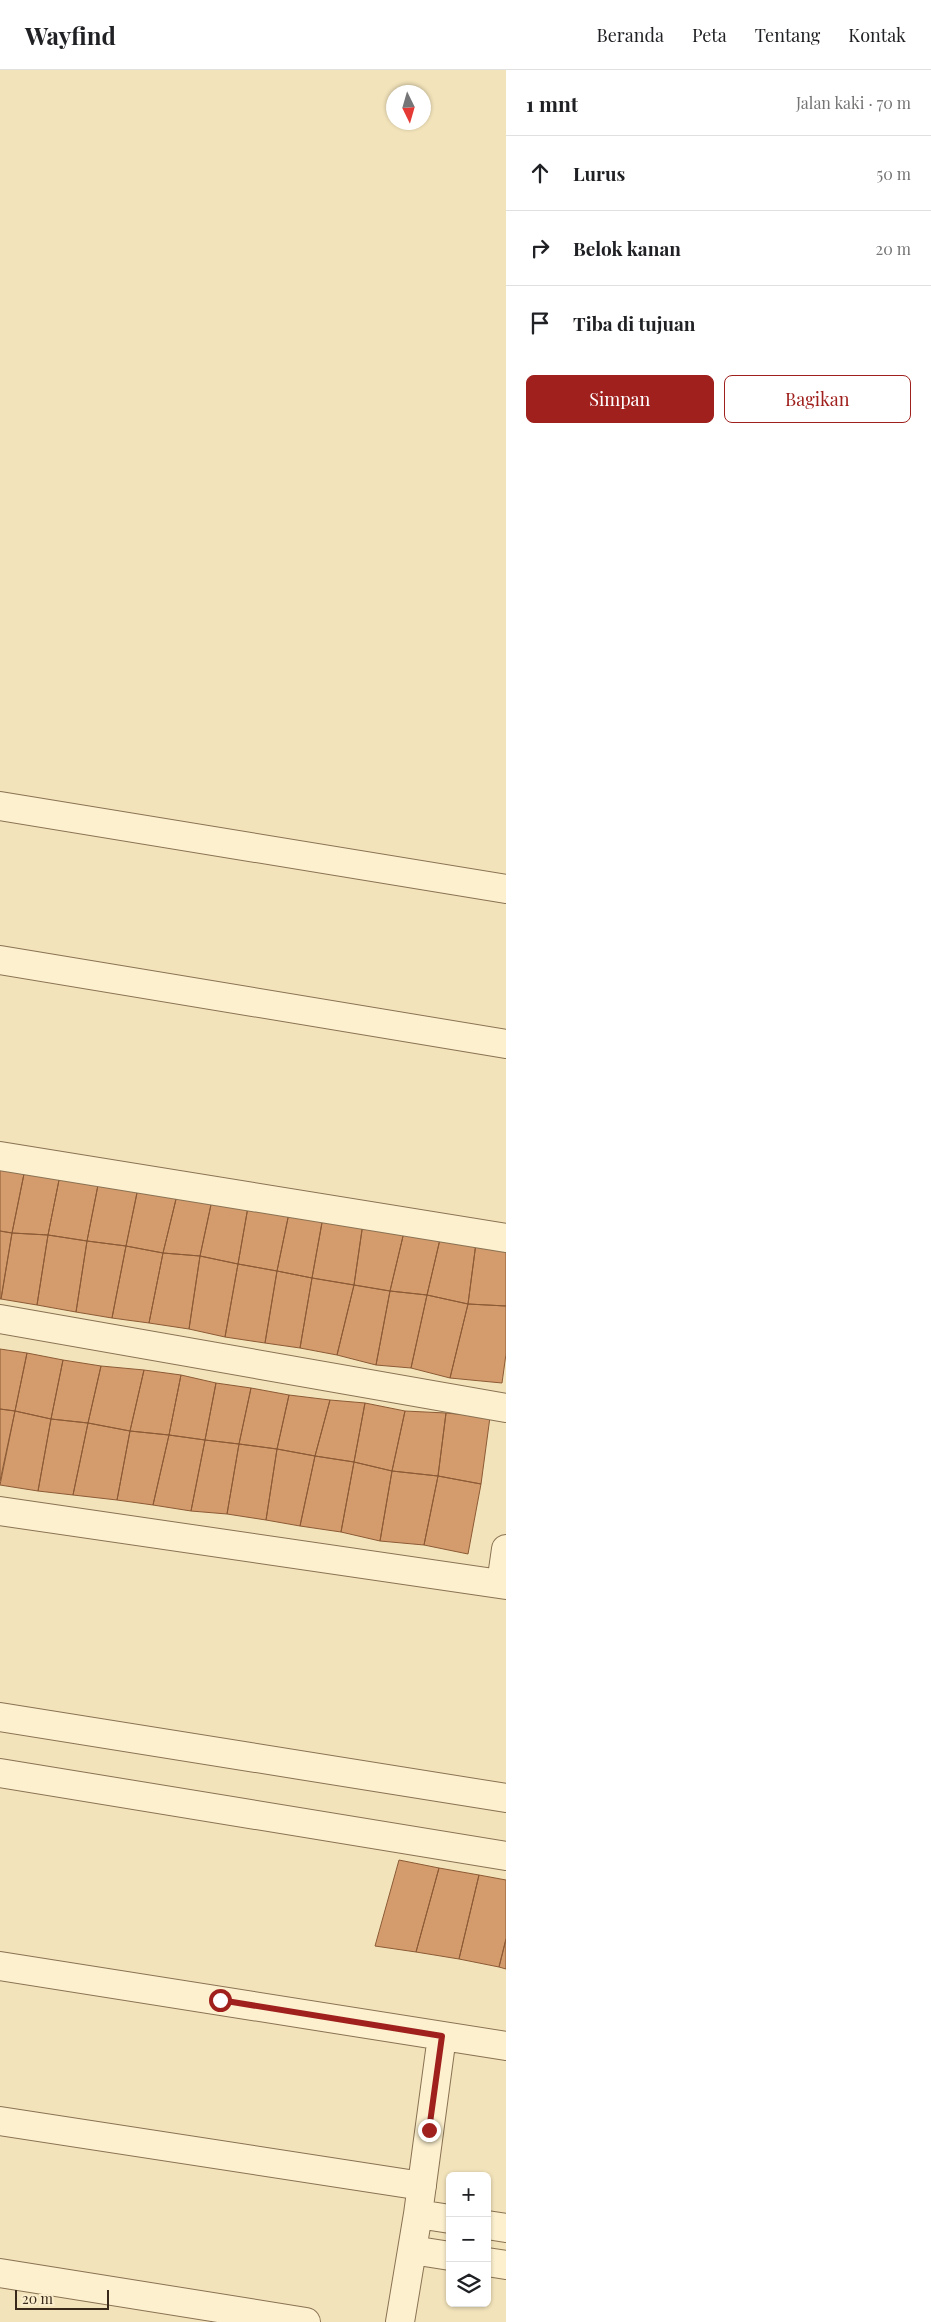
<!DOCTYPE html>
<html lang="id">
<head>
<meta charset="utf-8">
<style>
	:root { --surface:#fff; --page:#f2f2f2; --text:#202124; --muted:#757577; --line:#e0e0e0; --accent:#9f201d }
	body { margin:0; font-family:"Playfair Display",serif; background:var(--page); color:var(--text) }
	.controls { position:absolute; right:15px; bottom:15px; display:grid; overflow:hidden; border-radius:8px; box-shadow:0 1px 4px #0004 }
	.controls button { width:45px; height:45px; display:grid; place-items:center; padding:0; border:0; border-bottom:1px solid var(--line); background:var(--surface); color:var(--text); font:25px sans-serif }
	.compass { position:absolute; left:386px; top:15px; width:45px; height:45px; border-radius:50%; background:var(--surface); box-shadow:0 1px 4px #0004; rotate:175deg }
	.scale { position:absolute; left:15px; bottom:12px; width:94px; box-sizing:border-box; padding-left:5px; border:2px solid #38291a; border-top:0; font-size:14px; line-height:18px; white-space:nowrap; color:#38291a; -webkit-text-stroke:4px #f9edcb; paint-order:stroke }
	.stop { position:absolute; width:15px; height:15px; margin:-11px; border:4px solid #9f201d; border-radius:50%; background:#fff }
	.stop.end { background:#9f201d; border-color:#fff; box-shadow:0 1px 5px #0008 }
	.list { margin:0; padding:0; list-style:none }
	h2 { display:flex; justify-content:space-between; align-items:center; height:65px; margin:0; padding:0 20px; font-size:21px }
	h2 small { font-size:16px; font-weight:400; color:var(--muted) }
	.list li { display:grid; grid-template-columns:32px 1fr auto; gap:15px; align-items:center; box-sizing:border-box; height:75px; padding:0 20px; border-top:1px solid var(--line) }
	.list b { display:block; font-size:19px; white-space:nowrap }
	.list em { font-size:16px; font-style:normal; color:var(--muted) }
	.actions { display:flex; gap:10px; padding:15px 20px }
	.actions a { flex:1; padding:11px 0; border:1px solid var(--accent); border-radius:8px; text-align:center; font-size:18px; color:var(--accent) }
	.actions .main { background:var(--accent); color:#fff }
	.icon { flex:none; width:28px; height:28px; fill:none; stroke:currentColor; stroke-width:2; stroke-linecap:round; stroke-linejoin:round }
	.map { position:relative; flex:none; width:506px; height:2252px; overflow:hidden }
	header { display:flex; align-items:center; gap:30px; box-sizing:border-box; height:70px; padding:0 25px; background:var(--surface); border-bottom:1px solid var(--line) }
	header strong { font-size:24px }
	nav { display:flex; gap:28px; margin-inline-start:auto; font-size:18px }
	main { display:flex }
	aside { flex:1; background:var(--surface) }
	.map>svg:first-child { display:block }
	.building { fill:#d49b6c; stroke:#8c5b36 }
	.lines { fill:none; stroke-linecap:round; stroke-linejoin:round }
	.minor-casing { stroke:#8a7253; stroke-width:30 }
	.minor { stroke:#fcf0ce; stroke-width:28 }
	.route { stroke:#9f201d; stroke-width:6 }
</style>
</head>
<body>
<header>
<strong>Wayfind</strong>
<nav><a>Beranda</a><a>Peta</a><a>Tentang</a><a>Kontak</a></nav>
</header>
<main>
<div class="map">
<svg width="506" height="2252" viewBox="0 0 506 2252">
	<rect width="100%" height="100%" fill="#f2e3ba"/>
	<path class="building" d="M0,1096l25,3 -13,64 -12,-2z
		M25,1099l35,6 -12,60 -36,-2z
		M60,1105l39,5 -12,61 -39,-6z
		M99,1110l39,8 -12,58 -39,-5z
		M138,1118l39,7 -14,58 -37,-7z
		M177,1125l35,5 -12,56 -37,-3z
		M212,1130l36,7 -10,57 -38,-8z
		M248,1137l41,6 -12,58 -39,-7z
		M289,1143l34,4 -11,61 -35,-7z
		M323,1147l40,6 -9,62 -42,-7z
		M363,1153l41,9 -14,59 -36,-6z
		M0,1161l12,2 -11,66h-1z
		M404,1162l37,3 -14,60 -37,-4z
		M12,1163l36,2 -11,70 -36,-6z
		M48,1165l39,6 -11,71 -39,-7z
		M441,1165l35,8 -8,61 -41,-9z
		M87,1171l39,5 -14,72 -36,-6z
		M476,1173l30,4v59l-38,-2z
		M126,1176l37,7 -14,70 -37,-5z
		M163,1183l37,3 -11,73 -40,-6z
		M200,1186l38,8 -13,73 -36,-8z
		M238,1194l39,7 -12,72 -40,-6z
		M277,1201l35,7 -12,70 -35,-5z
		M312,1208l42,7 -17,70 -37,-7z
		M354,1215l36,6 -14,74 -39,-10z
		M390,1221l37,4 -16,73 -35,-3z
		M427,1225l41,9 -18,74 -39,-10z
		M468,1234l38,2v48l-4,29 -52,-5z
		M0,1279l27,4 -12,58 -15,-2z
		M27,1283l36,7 -12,59 -36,-8z
		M63,1290l38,6 -13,57 -37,-4z
		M101,1296l43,4 -14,61 -42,-8z
		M144,1300l37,5 -12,60 -39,-4z
		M181,1305l35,8 -11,57 -36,-5z
		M216,1313l35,5 -12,56 -34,-4z
		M251,1318l38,7 -12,54 -38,-5z
		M289,1325l41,5 -15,56 -38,-7z
		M330,1330l35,3 -11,59 -39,-6z
		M365,1333l40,8 -13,60 -38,-9z
		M0,1339l15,2 -15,70z
		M15,1341l36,8 -13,72 -38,-6z
		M405,1341l41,2 -8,63 -46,-5z
		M446,1343l44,4 -9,67 -43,-8z
		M51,1349l37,4 -15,72 -35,-4z
		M88,1353l42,8 -13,69 -44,-5z
		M130,1361l39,4 -16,70 -36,-5z
		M169,1365l36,5 -14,71 -38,-6z
		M205,1370l34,4 -12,70 -36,-3z
		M239,1374l38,5 -11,71 -39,-6z
		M277,1379l38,7 -15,70 -34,-6z
		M315,1386l39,6 -13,70 -41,-6z
		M354,1392l38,9 -12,70 -39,-9z
		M392,1401l46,5 -14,69 -44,-4z
		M438,1406l43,8 -13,70 -44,-9z
		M399,1790l40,8 -23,84 -41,-6z
		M439,1798l40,7 -20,84 -43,-7z
		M479,1805l27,5v59l-7,28 -40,-8z
		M506,1869v30l-7,-2z"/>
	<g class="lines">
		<g class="minor-casing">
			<path id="minor" d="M0,736l506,83
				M0,890l506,84
				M0,1086l506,82
				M0,1249l506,89
				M0,1441l506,74
				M501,1514l5,-35
				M0,1647l506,81
				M0,1703l506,83
				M0,1896l506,80
				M0,2051l422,65
				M418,2144l32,5
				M487,2155l19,3
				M412,2180l38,6
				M487,2192l19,3
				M0,2203l306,49
				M400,2252l18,-108 24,-178"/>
		</g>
		<use href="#minor" class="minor"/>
	</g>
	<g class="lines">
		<path class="route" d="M220,1930l222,36 -13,94"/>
	</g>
</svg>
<div class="controls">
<button>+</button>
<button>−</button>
<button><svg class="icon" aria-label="layers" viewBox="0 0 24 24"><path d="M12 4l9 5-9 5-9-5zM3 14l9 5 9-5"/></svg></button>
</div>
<svg class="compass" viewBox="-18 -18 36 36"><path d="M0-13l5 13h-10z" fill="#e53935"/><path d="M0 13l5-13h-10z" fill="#757577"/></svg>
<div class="scale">20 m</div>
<div class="stop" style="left:220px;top:1930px"></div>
<div class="stop end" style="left:429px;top:2060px"></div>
</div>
<aside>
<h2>1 mnt<small>Jalan kaki · 70 m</small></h2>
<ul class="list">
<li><svg class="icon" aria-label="ahead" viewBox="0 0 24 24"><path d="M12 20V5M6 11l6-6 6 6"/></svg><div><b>Lurus</b></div><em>50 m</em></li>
<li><svg class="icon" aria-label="right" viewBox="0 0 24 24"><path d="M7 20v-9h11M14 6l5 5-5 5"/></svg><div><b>Belok kanan</b></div><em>20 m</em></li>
<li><svg class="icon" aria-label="arrive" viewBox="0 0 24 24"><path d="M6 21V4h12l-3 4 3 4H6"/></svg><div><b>Tiba di tujuan</b></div></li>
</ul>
<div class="actions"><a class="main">Simpan</a><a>Bagikan</a></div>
</aside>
</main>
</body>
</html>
